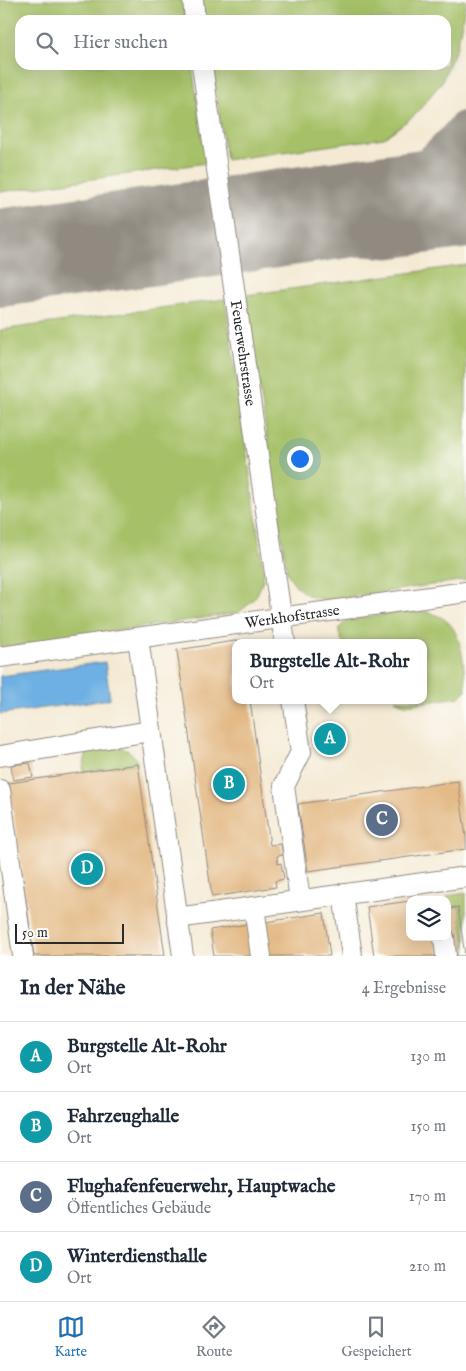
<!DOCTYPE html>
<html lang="de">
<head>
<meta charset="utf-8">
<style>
	:root { --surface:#fff; --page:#f2f2f3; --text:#1f2937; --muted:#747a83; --line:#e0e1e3; --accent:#1f6fb2 }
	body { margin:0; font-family:"IM FELL English",serif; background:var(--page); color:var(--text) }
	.controls { position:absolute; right:15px; bottom:15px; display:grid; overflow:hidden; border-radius:10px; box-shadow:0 5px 20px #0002 }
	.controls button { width:45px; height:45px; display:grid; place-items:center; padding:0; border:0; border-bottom:1px solid var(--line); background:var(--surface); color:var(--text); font:25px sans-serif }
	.scale { position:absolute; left:15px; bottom:12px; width:109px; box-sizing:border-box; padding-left:5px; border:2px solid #2b2b2b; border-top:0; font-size:14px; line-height:18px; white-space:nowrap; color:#2b2b2b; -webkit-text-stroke:4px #fdfcf7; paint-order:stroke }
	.you { position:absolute; left:299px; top:458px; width:18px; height:18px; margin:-12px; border:4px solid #fff; border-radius:50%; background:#1a73e8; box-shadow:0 0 0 8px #1a73e833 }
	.badge { display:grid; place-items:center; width:32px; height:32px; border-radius:50%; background:var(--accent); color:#fff; font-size:16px; font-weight:700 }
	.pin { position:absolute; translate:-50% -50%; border:2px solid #fff; box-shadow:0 1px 5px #0006 }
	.popup { position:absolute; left:232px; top:639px; width:195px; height:65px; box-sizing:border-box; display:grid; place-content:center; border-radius:10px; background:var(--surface); filter:drop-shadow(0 1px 4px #0005); font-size:16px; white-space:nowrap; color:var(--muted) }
	.popup b { font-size:19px; color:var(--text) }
	.popup::after { content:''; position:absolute; left:50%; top:100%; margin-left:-10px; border:10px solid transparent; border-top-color:var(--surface) }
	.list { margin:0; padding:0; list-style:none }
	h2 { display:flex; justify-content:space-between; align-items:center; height:65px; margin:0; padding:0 20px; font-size:21px }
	h2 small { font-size:16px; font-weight:400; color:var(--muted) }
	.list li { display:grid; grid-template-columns:32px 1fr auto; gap:15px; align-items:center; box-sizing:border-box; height:70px; padding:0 20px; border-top:1px solid var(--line) }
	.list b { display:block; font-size:19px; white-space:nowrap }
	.list p { margin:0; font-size:16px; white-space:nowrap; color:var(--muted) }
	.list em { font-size:16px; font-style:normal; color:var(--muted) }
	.icon { flex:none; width:28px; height:28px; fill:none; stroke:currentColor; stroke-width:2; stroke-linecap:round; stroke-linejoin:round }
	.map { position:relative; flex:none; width:466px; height:956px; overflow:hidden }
	.search { position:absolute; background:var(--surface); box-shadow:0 5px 20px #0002; left:15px; right:15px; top:15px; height:55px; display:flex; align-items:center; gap:12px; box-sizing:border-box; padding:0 18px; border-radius:15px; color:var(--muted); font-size:19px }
	.sheet { height:345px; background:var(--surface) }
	nav { display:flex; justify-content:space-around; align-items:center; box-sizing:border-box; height:70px; border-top:1px solid var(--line); background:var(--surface); font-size:14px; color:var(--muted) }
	nav a { display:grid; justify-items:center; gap:2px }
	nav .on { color:var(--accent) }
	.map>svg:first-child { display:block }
	.green { fill:#a5c066; stroke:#687648 }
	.water { fill:#6eb0e3; stroke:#4c6e87 }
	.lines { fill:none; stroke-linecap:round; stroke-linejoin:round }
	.taxiway { stroke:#908a80; stroke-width:39 }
	.runway { stroke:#908a80; stroke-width:98 }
	.building { fill:#e3b985 }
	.minor-casing { stroke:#908a80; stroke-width:22 }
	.minor { stroke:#fff; stroke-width:20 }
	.labels { text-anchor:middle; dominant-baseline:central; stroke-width:4.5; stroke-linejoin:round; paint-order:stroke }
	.street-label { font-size:15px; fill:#2b2b2b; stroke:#fdfcf7 }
</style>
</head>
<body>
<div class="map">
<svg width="466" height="956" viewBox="0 0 466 956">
	<rect width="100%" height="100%" fill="#fdfcf7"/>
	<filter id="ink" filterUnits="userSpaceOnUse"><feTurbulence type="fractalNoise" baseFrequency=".02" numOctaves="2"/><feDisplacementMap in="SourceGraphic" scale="10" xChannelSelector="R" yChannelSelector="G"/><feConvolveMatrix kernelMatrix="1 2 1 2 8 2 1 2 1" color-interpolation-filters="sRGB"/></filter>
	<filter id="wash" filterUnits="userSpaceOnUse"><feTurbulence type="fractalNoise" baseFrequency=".0096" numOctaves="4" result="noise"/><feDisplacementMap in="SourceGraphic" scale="20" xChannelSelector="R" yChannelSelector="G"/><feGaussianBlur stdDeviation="1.12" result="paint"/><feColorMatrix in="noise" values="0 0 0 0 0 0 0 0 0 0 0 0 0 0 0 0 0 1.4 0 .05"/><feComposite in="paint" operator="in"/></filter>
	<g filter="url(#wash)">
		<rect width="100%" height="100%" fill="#f4ead4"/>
		<path class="green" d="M0,0h183l2,20h-165v45h172l14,98 -206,29z
			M202,0h264v1l-9,46 -16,36 -26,32 -31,23 -158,22 -14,-95h234v-45h-241z
			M466,265v315l-137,20c-22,-2 -32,-9 -42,-28l-41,-277z
			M225,299l39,275c-4,20 -10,27 -26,39l-238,35v-318z
			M417,610c33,5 41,18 46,50 1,10 3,21 3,31l-7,6 -53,8 -11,-5h29v-57h-81l-4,-10v-5l8,-8z
			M118,747c11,3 16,6 20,17l-55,8v-5l4,-15z
			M466,893v60l-7,-46 -12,1v-8h-3l4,-4z"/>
		<path class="water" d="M105,662l5,37 -110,15v-38z"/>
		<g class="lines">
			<path class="taxiway" d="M307,214c19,-4 39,-6 57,-12 40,-11 76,-40 102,-72
				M209,228l33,-1 147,12 77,-10"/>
			<path class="runway" d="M0,258l466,-66"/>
		</g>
		<g id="blocks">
			<path class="building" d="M241,640v3h-5v57h14l20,145 11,-1 2,11 -6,1 1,8 3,-1 3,16 -9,2 1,6 -64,10 -35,-247z
				M30,763l3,14 -20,3 -2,-15z
				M138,764l27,192h-131l-25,-173z
				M458,781l8,56v12l-158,22 -10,-67z
				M410,901v36h27l2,19h-65l-7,-49z
				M458,907l7,49h-12l-6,-43v-4z
				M324,913l6,43h-66l-5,-33z
				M248,924l5,32h-39l-4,-26z"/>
		</g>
	</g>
	<g filter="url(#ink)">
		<use href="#blocks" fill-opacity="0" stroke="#908a80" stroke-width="1"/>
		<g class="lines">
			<g class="minor-casing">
				<g id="minor">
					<path d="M193,0l2,20"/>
					<path id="s1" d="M202,65l83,578"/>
					<path d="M138,638l45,318"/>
					<path id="s2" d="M0,657l466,-65"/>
					<path d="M293,700l8,52 -17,34 16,114"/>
					<path d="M0,756l150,-25"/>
					<path d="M0,790l23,166"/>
					<path d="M343,894l9,62"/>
					<path d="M254,907l7,49"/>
					<path d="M177,918l289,-41"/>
					<path d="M444,937l2,19"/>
				</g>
			</g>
			<use href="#minor" class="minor"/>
		</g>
	</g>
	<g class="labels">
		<g class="street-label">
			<text stroke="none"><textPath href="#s1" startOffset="291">Feuerwehrstrasse</textPath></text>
			<text stroke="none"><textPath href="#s2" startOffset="295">Werkhofstrasse</textPath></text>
		</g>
	</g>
</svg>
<div class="controls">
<button><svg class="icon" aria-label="layers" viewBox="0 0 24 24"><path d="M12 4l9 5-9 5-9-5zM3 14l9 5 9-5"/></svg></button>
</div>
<div class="scale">50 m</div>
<div class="you"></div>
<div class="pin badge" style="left:330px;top:739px;background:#0f9aa8">A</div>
<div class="popup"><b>Burgstelle Alt-Rohr</b>Ort</div>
<div class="pin badge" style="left:229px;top:784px;background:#0f9aa8">B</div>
<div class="pin badge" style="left:382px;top:820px;background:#5c6f8a">C</div>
<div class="pin badge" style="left:87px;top:869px;background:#0f9aa8">D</div>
<div class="search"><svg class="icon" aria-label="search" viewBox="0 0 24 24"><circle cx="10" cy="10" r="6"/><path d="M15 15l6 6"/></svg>Hier suchen</div>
</div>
<section class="sheet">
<h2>In der Nähe<small>4 Ergebnisse</small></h2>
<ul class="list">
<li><span class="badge" style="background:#0f9aa8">A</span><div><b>Burgstelle Alt-Rohr</b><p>Ort</p></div><em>130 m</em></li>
<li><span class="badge" style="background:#0f9aa8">B</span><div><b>Fahrzeughalle</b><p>Ort</p></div><em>150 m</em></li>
<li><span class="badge" style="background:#5c6f8a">C</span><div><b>Flughafenfeuerwehr, Hauptwache</b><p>Öffentliches Gebäude</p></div><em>170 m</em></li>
<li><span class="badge" style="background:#0f9aa8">D</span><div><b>Winterdiensthalle</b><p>Ort</p></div><em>210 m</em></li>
</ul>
</section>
<nav>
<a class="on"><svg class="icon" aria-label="map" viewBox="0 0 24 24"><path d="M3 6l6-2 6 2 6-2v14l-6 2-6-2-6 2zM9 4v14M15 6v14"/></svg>Karte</a>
<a><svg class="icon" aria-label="directions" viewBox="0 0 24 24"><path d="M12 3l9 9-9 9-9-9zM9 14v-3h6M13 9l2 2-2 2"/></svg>Route</a>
<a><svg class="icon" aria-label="saved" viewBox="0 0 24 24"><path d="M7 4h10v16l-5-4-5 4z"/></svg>Gespeichert</a>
</nav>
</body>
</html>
